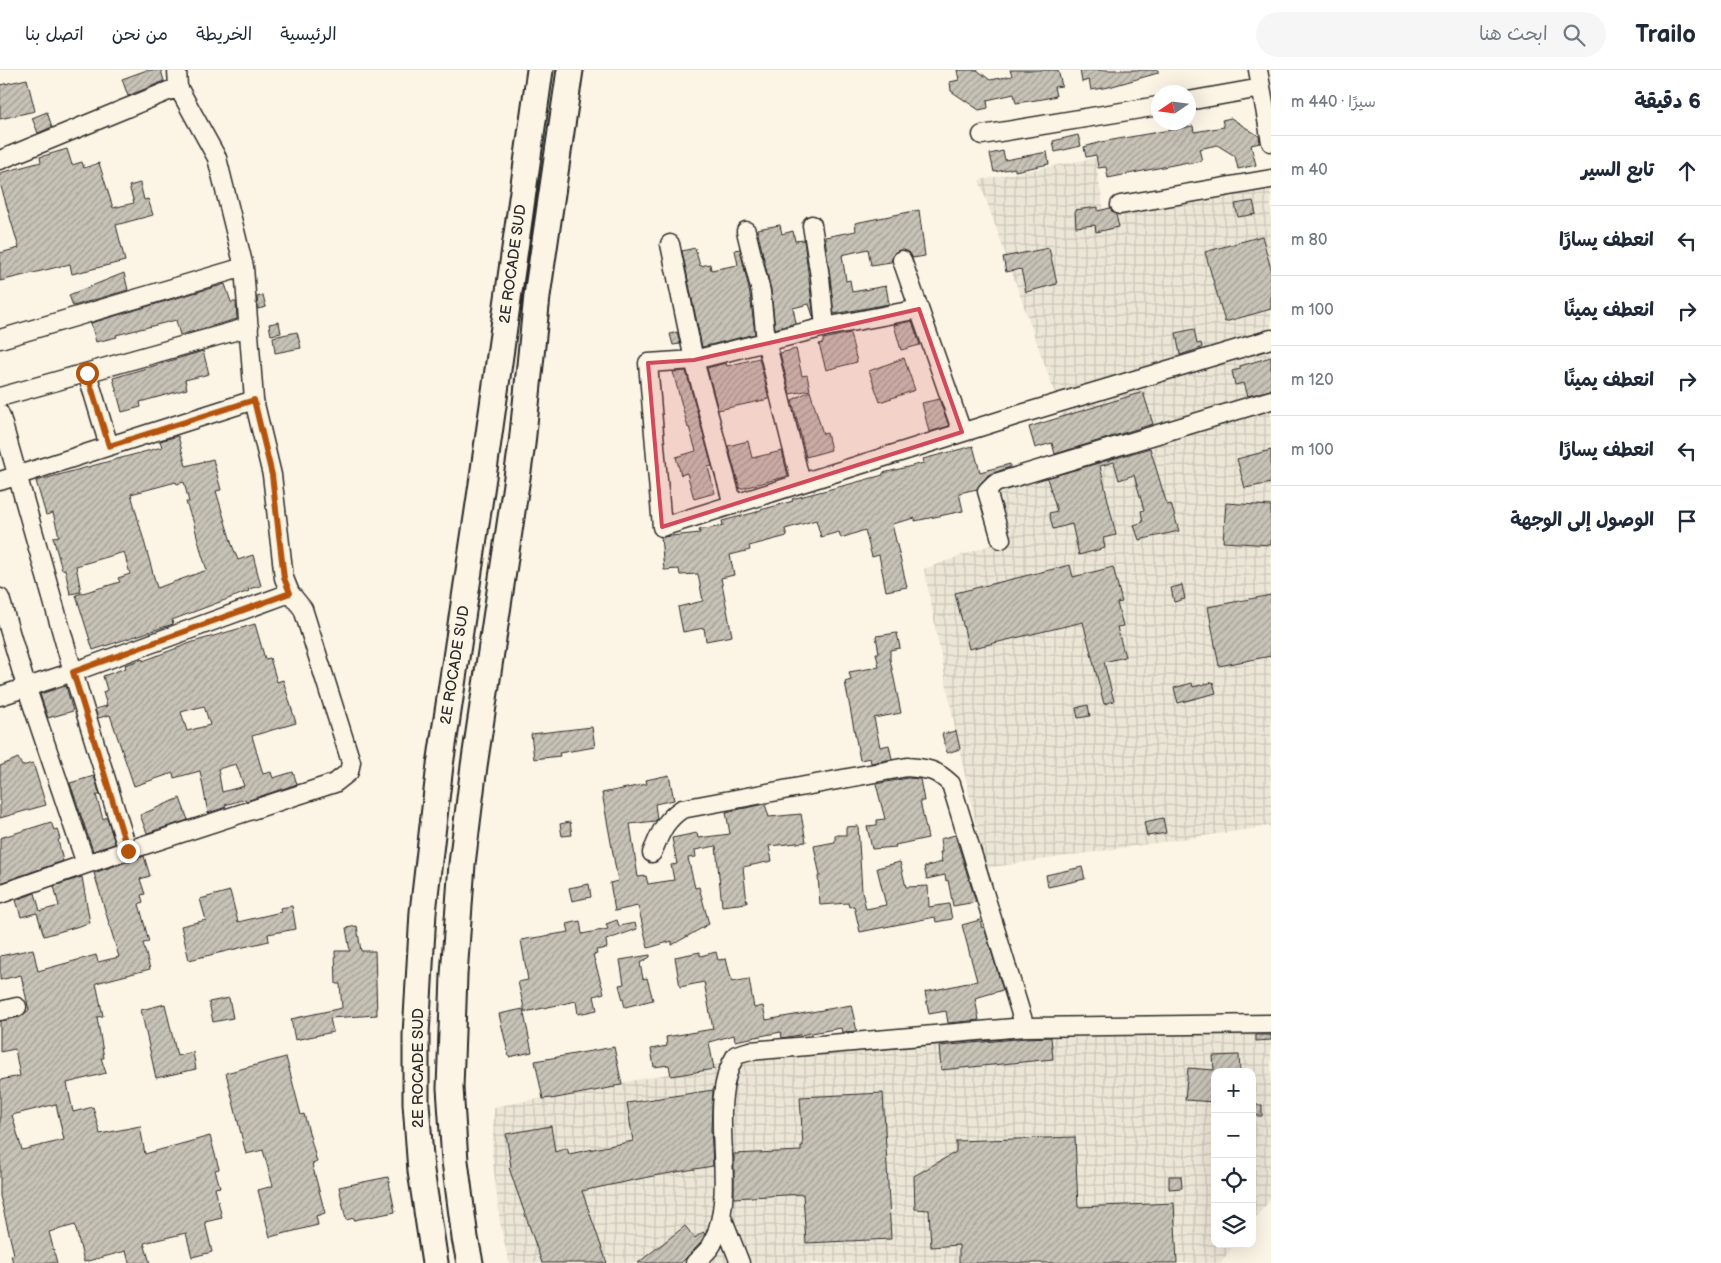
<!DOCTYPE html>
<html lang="ar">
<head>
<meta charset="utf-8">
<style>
	:root { --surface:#fff; --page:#f6f6f7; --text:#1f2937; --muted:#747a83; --line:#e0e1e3 }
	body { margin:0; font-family:"Balsamiq Sans","Playpen Sans Arabic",sans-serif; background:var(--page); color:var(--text); direction:rtl }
	.controls { position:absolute; right:15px; bottom:15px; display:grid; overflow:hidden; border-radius:10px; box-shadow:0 5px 20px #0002 }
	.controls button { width:45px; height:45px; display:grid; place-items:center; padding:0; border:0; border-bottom:1px solid var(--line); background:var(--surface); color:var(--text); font:25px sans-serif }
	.compass { position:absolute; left:1151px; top:15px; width:45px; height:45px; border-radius:50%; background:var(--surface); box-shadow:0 5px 20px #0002; rotate:257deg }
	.stop { position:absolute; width:15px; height:15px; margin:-11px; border:4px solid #b45309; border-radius:50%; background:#fff }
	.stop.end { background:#b45309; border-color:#fff; box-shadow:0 1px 5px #0008 }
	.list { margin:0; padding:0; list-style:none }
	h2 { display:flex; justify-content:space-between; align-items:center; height:65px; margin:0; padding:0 20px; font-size:21px }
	h2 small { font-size:16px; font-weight:400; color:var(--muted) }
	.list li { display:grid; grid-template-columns:32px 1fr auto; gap:15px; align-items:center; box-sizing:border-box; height:70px; padding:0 20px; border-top:1px solid var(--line) }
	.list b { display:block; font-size:19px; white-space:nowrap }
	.list em { font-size:16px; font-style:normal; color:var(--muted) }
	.icon { flex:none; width:28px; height:28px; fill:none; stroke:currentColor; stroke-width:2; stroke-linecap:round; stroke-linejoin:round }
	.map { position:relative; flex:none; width:1271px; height:1193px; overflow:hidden; direction:ltr }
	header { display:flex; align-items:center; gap:30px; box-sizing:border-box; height:70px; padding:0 25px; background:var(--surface); border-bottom:1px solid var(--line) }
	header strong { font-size:24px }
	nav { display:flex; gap:28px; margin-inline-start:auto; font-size:18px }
	.search { width:350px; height:45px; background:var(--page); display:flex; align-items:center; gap:12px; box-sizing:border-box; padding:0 18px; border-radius:28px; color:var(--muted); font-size:19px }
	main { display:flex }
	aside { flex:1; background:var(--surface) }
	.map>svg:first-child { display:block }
	.industrial { fill:url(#industrial-grid) }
	.building { fill:url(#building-hatch); stroke:#2b2b2b; fill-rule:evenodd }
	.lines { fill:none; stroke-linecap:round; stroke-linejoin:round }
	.minor-casing { stroke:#2b2b2b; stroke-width:21 }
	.highway-casing { stroke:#2b2b2b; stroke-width:29 }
	.minor { stroke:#fcf5e5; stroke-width:18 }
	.highway { stroke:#fcf5e5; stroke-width:25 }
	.route { stroke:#b45309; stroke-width:6 }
	.marked { fill:#d1495b; fill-opacity:0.2; stroke:#d1495b; stroke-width:4; stroke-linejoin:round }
	.labels { text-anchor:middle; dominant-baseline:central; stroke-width:4; stroke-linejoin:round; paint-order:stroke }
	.street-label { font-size:15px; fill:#2b2b2b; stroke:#fcf5e5 }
</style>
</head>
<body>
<header>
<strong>Trailo</strong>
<div class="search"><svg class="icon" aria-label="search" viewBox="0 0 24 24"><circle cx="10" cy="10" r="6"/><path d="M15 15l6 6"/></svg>ابحث هنا</div>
<nav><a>الرئيسية</a><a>الخريطة</a><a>من نحن</a><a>اتصل بنا</a></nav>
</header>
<main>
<aside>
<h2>6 دقيقة<small>سيرًا · 440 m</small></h2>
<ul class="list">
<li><svg class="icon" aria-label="ahead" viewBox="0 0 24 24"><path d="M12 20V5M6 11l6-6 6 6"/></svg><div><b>تابع السير</b></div><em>40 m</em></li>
<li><svg class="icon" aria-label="left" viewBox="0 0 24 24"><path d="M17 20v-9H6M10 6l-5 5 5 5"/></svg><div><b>انعطف يسارًا</b></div><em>80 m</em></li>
<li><svg class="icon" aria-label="right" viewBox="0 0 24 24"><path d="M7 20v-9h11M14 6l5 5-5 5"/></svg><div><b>انعطف يمينًا</b></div><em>100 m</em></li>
<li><svg class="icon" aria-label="right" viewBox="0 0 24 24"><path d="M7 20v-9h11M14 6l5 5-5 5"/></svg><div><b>انعطف يمينًا</b></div><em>120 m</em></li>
<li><svg class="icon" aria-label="left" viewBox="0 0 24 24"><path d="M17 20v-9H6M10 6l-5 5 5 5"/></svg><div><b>انعطف يسارًا</b></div><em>100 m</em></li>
<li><svg class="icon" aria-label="arrive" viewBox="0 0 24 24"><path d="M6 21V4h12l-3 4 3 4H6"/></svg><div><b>الوصول إلى الوجهة</b></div></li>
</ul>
</aside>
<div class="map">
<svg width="1271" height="1193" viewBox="0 0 1271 1193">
	<defs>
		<pattern id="industrial-grid" width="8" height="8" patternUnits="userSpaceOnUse" patternTransform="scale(1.25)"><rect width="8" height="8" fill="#ece6d7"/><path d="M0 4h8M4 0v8" fill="none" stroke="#cbc5b9"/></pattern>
		<pattern id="building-hatch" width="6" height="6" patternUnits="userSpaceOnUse" patternTransform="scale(1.25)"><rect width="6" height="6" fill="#c8c3b7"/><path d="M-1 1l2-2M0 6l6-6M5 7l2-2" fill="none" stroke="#a39f95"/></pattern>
	</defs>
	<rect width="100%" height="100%" fill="#fcf5e5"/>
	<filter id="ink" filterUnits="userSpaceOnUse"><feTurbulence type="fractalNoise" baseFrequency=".02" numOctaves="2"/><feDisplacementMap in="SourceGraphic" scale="10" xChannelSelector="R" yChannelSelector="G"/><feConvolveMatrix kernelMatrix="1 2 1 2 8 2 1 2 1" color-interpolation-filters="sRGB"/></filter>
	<g filter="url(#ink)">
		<path class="industrial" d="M1095,88l10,59 166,-28v637l-285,42 -27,-119 -35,-180 69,-25 -15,-61 98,-30 -97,-273z
			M1271,949v180l-19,23v-150h-37v172h20l-15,19h-711l-9,-40 -8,-68 2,-48 252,-48 323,-27z"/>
		<path class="building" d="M147,0h14l3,11 -36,15 -6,-17z
			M957,0h20l13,10 22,-4 -2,-6h48l4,16 -8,1 2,9 -13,3 -27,4 -2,-9 -27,6 1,8 -9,2 -28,-19 -1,-9 9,-2z
			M1080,0h78v3l-49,14 -18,3 -2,-10 -7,2z
			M27,9l8,32 -35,8v-34z
			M47,42l5,15 -14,6 -6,-15z
			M1231,48l28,18 1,7 -9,2 5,20 -18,4 -3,-13 -18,-11 -18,4 3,12 -14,3v-2l-80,16 -2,-11 -8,1 -2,-13 -10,2 -2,-10 17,-5 92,-16 1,6 30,-5 -2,-7z
			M1078,65l3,11 -26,6 -2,-11z
			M67,79l5,16 10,-3 2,6 15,-5 14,45 21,-5 -5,-17 11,-3 4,17 4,-1 5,16 -37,10 9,36 -53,13 -2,-10 -70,17v-28l19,-5 -19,-65v-10l41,-11 -1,-5z
			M1003,81l2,9 42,-8 2,12 -34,7v-3l-21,4 -4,-18z
			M1253,131l3,13 -18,3 -3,-13z
			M1098,137v4l12,-3 6,7 3,12 -23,5 -1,-7 -19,2 -1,-17z
			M919,140l6,46 -12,2 -4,-6 -10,-2 -5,3 -3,9 -20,3 -3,-16 -26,6 4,26 4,-1 2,12 34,-6 3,18 -55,10 -9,-77 31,-6 -1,-8z
			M780,155l2,9 11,-3 2,10 9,-1 10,79 -5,-15 -16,4 3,15 -21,6 -4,-39 -14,-61z
			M1262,166l9,33v40l-46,13 -20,-70z
			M695,178l5,18 10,-2 1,6 27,-5 -3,-15 5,-1 10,45 5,40 -53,13 -20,-96z
			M1049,178l8,36 -31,8 -5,-23 -15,3 -3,-15z
			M124,203l4,17 -55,16 -4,-11z
			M225,214l6,18h5l1,17 -57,16 -4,-15 -60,15 1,2 -21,5 -5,-19z
			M263,225l3,12 -8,2 -1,-12z
			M912,251l8,24 -19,5 -7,-25z
			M279,252l2,11 -10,2 -2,-11z
			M1194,259l3,15 4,-1 1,5 -22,7 -4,-22z
			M297,262l4,16 -26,5 -2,-16z
			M677,262l3,12 -7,1 -3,-11z
			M850,263l7,29 -31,8 -7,-26 4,-1v-4z
			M796,279l6,27 5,-1 3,15 -20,4 -10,-41z
			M203,281l6,23 -24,6 2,9 -47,13 1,5 -19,5 -9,-34z
			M1271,287v33l-23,6 -4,-13 -9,2 -3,-14 8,-2v-3z
			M759,288l10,41 -51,11 -11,-42 19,-5 1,3z
			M904,288l11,32 -35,12 -11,-31z
			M686,301l26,95 -4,1 7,26 -21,6 -7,-26 -6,2 -5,-18 20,-6 -7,-24 -1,1 -15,-56z
			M810,321l13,43 4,-1 4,17 -25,7 -14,-57z
			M1143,322l10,32 -98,30 -3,-11 -17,5 -6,-21z
			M939,329l10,27 -20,6 -7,-29z
			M178,366l8,30 27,-7 8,31 -5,1 16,54 6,15 15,-5 8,31 -13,3 1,2 -77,29 1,4 -80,26 -17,-55 44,-13 -2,-4 12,-4 -6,-22 -48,14 5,26 -11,2 -5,-25 -3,1 -9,-33 6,-1 -6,-23 -7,2 -10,-34 126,-34 -2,-6zM176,412l1,2 7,-2 5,20h-3l5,15h1l10,38 5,15 -50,18 -26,-94z
			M748,371l4,17 30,-7 6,25 -48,13 -12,-43z
			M973,376l7,26 30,-8v3l-22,8 -11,14 -18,4 4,18 -48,10v-3l-23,6 15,63 -21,4 -7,-36 -7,2 -7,-27 -24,8 -2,-6 -18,5 -5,-17 -31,9 2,7 -38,10 1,4 -20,5 4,20 -13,3 11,58 -26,5 -2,-13 -21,4 -5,-25 25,-6 -5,-27 -18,1 -1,-6 -15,1 -3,-33 39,-4 -1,-3 24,-4 -1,-5 35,-9v-1l36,-10 -1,-2 58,-15 33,-9v-2l41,-10 -1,-4z
			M1150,378l17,57 4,-1 8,27 -40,9 -5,-15 9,-3 -2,-11 3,-1 -10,-35 -15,5 -5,-18 -14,4 16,69 -13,3 2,10 -26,7 -7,-31 -19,5 -4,-16 8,-2 -10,-33z
			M1271,380v33l-26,5 -8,-29z
			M1226,433l45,3v39l-48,-3z
			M1070,495l3,12 40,-10 9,35 -5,1 6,23 -6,1 8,30 -21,5 10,39 -10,3 -21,-82 -114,27 -14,-56z
			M1182,515l3,14 -11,3 -3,-14z
			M1271,525v61l-52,10 -11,-59z
			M255,554l10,35 5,-1 7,24 6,-2 13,43 -44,13 11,38 8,-2 2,6 20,-6 4,12 -51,17 -1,-2 -20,6 1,2 -18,6 -8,-42 -26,7 -1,-5 -39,13 -24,-71 -12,3 -3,-9 12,-3 -4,-14 4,-2 -4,-14 23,-8 -1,-3 18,-6v2l50,-19zM204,636l6,19 -23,6 -6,-19zM236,694l8,22 -22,6 -4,-23z
			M897,563l3,15 -10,2v9l11,54 -27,5 6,29 9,-2 3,14 -21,4 -1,-5 -10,2 -15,-78 6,-2 -2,-8 30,-5 -3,-14h3l-3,-17z
			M1213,612l3,11 -38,10 -4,-15 18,-5 1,4z
			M66,616l7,25 -25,7 -8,-24z
			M1088,635l2,11 -12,2 -2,-10z
			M592,657l3,20 -36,6 1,3 -26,3 -3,-25z
			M956,661l4,18 -13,4 -5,-19z
			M18,688l4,8 11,-3 13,42 -46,13v-52z
			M669,705l5,25 -19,4 2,15 -2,2 -25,3 8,53 8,-1 2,8 26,-4 -3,-15 6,-1 -5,-26 25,-5 1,5 32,-4 -4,-22 39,-8 4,13 32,-3 5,28 -37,4 3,15 -29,6 4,36 -25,3 -6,-60 -21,4 1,7 -8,1 7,30 4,-1 10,37 -37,21v-4l-24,7 -10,-42 -23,5 -5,-28 8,-2 -16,-88 45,-9 -1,-4z
			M94,706l6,19h-4l7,24 4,-2 8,27 -22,7 -23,-68z
			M908,708l12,1 4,22h-4l8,37 -33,7 1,2 -24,2 -5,-23 10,-1v-5l8,-1 -9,-35z
			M180,728l8,22 -41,13 -7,-18z
			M1163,748l3,15 -19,3 -3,-14z
			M51,752l3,8 3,-1 3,10 -2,1 5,21 -63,22v-45z
			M570,752l2,13 -10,1 -2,-12z
			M858,756l4,65 4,18 20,-4 -9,-37 23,-6 6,25 22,-1 1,21 20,-3 3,15 -16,3 -1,-5 -75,15 -6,-26 -5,1 -1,-4 -28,2 -2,-29h2l-6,-30 21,-4v-7h11v-8z
			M955,765l21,67 -23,4 -5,-26 -2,1 -1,-6 -18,4 -3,-12 18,-5 -2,-10h2l-2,-13z
			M144,786l6,20 -10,3 5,15 -4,1 2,7 -4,2 10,38 -6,1 7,26 -54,14 7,33 -6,1 7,41h-3l5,15 -39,10 6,29 20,-5 7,27 40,-8 5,28 65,-18 9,33 -4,1 5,17 -5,1 7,30 -17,4 7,30 -20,5 -6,-24 -42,10 6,20h-21l-3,-12 -42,11 -9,-37 -26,7 8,31h-44l-2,-8 3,-1 -14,-58v-116l20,-4 -5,-27 -15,3v-31l20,-4 9,-7 -8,-35 -21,5v-24l33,-7 5,22 58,-16 2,7 21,-5 -25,-84zM56,1034l8,36 -42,10 -10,-35z
			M1082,797l3,12 -37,8 -2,-12z
			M82,807l8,46 -46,13 -7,-23 -16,4 -5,-17 19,-7 5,18 19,-5 -5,-20z
			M589,814l2,13 -19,4 -3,-13z
			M230,821l8,31 43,-10 -1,-4 12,-2 4,23 -28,5 1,7 -80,19 -8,-34 25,-6 -6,-21z
			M617,850l2,6 16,-3 2,6 -31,11 1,8 -11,2 1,4 -4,1 11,38 -10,3 3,14 -19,4 -2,-13 -51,11 -7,-30 10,-2 -7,-40 48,-8 -2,-8 13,-3 2,13 26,-5 -2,-5z
			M980,850l2,8 2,-1 19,63 -28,8 4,22 -31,3 -2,-12 -17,3 -4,-22 52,-11 -15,-56z
			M357,856l4,25h14l2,64 -47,3 3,14 -38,8 -4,-21 51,-11 -2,-24h-4l-1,-33h15l-4,-23z
			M700,882v4l16,-4 2,8 8,-1 6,23 17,-3 5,29 9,-2 3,14 85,-15 6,26 -15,1 -1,-4 -59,10 -1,-6 -46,9 -1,-6 -25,7 5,27 -43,7 -2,-11 -15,2 -3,-18 16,-3 -1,-9 47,-8 -9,-47 -24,5 -5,-30z
			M650,885v2l-10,6 3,16 4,-1 6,22 -28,7 -6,-22 5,-1 -4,-24z
			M229,928l4,20 -20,4 -4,-20z
			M165,934l12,52 16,-4 3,17 -40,9 -15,-68z
			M523,939l9,43 -23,5 -10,-43z
			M1256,965h15v5l-15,1z
			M1051,967l2,22 -112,11 -2,-24 88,-8z
			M614,977l8,38 -8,1 1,1 -64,12v-1l-8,1 -8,-38z
			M1239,985l1,17h-25v30l-30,-2 3,-32 26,2 -1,-14z
			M286,987l15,58 3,-1 13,48 -5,2 13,49 -9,3 2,9 -48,12 -12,-47 15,-4 -10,-36 -17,4 -20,-81z
			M713,1020l-2,38 2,38 -60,10 -71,15 25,72h-65l-33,-95 2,-1 -5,-33 45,-8 4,26 12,-4 2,6 64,-13 -6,-38z
			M883,1023l8,146 -85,4 -3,-49 -69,4v-44l67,-3v-5h2l-3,-49z
			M1252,1035h10v11h-10z
			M1075,1067l3,70 96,-4 3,60h-218v-18l-28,2 -2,-37 -14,-1 -1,-33 42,-24v-11z
			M1169,1106h12l1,12 -13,1z
			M388,1107l7,35 -41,8v-2l-8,2 -7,-33z
			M685,1156l10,12 8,-6 2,2 -5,10 -19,19h-43z"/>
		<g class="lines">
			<g class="minor-casing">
				<path id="minor" d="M1258,0l13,72
					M1188,31l73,-13
					M982,65l176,-29
					M0,90l178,-73
					M1120,135l151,-26
					M812,155l8,52 5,50
					M746,161l15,61 5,49 35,142
					M670,174l24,116 39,145
					M902,190l60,172
					M919,239l-94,18 -131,33 -46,3 14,164 356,-112 253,-76
					M0,269l244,-72
					M87,303l22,73
					M0,327l249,-70
					M0,344l73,258 55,179
					M0,411l254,-81
					M1001,469l-14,-48 8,-8 276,-83
					M0,528l26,88 60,178
					M0,626l73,-24 217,-79
					M652,783c8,-19 12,-32 30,-44l225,-42c22,2 28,2 44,17l74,243
					M0,824l86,-30 249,-81 14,-11 2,-10 -48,-153 -13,-16 -6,-15 -12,-103 -18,-75 -10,-133 -27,-109 -39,-71 -1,-17
					M0,941l17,-4
					M722,1147l18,46
					M695,1193c5,-5 12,-11 16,-17 3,-4 4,-10 6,-14 19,-55 -11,-130 19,-177l14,-4 275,-24 246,-3"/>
			</g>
			<g class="highway-casing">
				<path id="highway" d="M435,1193l-14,-92 -5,-68v-68l7,-123 17,-147 42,-281 58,-414
					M470,1193l-5,-25 -10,-77 -5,-73 4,-113 8,-111 12,-98 48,-322 15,-148 33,-226"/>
			</g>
			<use href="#minor" class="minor"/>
			<use href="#highway" class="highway"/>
		</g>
	</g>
	<g class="lines" filter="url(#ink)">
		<path class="route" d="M87,303l22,73 145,-46 18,75 12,103 6,15 -217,79 55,179"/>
	</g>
	<path class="marked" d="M919,239l43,123 -300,95 -14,-164 46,-3z"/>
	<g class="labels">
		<g class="street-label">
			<text transform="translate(513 194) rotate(-82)">2E ROCADE SUD</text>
			<text transform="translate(455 595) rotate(-81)">2E ROCADE SUD</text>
			<text transform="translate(418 998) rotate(-90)">2E ROCADE SUD</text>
		</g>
	</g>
</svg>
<div class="controls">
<button>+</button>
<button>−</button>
<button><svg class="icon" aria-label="locate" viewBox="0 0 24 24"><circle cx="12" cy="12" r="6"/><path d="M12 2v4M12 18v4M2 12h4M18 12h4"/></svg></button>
<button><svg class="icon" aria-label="layers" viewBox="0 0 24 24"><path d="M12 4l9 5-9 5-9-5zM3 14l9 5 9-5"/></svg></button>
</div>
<svg class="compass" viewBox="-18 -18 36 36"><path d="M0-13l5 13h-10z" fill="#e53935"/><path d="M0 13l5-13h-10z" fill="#747a83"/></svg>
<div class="stop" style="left:87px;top:303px"></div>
<div class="stop end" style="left:128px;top:781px"></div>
</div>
</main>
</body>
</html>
